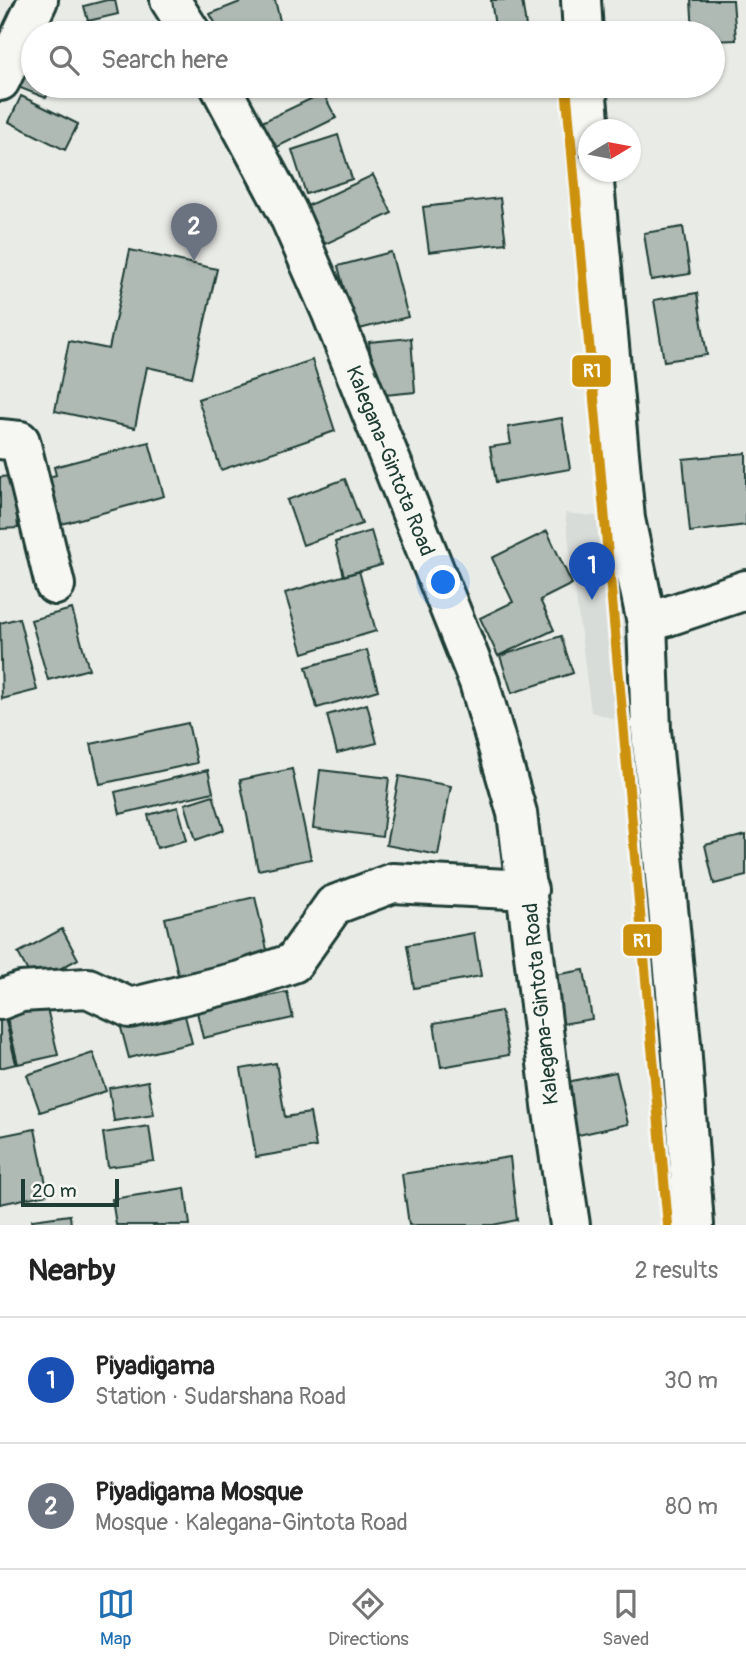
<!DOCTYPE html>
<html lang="en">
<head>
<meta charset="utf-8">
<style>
	:root { --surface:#fff; --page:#f6f6f6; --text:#222; --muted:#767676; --line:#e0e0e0; --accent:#1f6fb2 }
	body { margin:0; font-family:Pangolin,sans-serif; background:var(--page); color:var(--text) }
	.compass { position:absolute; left:578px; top:119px; width:63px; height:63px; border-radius:50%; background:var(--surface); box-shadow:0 2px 5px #0004; rotate:80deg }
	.scale { position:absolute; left:21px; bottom:18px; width:98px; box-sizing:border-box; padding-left:7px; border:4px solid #1f3d34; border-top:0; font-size:19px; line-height:24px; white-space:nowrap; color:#1f3d34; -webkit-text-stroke:5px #f6f6f2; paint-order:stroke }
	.you { position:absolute; left:444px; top:583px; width:24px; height:24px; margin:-18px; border:5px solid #fff; border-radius:50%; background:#1a73e8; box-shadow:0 0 0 10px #1a73e833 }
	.badge { display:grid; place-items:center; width:46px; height:46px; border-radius:50%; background:var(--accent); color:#fff; font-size:23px; font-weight:700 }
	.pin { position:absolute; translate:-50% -58px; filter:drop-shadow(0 2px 4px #0008) }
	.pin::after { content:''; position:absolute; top:37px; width:24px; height:21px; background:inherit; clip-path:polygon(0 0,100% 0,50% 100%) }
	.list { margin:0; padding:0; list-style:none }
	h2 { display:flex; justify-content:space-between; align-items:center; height:91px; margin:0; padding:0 28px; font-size:30px }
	h2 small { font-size:23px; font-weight:400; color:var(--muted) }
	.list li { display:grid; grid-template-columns:46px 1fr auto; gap:21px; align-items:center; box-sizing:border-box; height:126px; padding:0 28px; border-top:2px solid var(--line) }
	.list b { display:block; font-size:26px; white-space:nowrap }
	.list p { margin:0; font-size:23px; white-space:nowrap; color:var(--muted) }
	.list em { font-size:23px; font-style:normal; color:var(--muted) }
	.icon { flex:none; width:38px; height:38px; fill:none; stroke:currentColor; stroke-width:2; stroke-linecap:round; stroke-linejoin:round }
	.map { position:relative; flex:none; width:746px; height:1225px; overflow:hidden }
	.search { position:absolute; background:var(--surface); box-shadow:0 2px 5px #0004; left:21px; right:21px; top:21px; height:77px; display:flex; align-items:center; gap:18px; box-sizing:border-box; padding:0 24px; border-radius:38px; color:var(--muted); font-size:26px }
	.sheet { height:343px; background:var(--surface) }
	nav { display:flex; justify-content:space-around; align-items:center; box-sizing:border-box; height:98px; border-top:2px solid var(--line); background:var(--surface); font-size:19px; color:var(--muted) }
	nav a { display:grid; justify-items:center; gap:4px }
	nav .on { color:var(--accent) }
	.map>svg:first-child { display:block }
	.built { fill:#d8dcd8 }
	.building { fill:#b0bab5; stroke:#1f3d34; stroke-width:2 }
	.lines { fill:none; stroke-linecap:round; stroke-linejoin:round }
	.minor-casing { stroke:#1f3d34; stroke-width:44 }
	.major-casing { stroke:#1f3d34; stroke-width:44 }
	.minor { stroke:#f6f6f2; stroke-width:38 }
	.major { stroke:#f6f6f2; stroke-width:38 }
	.rail-1-casing { stroke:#f6f6f2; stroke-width:16 }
	.rail-1 { stroke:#cc910a; stroke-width:10 }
	.labels { text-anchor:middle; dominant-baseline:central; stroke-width:5; stroke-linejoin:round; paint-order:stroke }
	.street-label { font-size:21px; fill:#1f3d34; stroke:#f6f6f2 }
	.line-badge { stroke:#f6f6f2; stroke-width:2.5 }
	.badge-label { font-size:19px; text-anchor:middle; font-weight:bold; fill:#fff }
</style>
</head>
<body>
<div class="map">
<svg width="746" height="1225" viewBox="0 0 746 1225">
	<rect width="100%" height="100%" fill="#e9ebe7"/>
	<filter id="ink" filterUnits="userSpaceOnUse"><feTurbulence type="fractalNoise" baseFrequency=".0143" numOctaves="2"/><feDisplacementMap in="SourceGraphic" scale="14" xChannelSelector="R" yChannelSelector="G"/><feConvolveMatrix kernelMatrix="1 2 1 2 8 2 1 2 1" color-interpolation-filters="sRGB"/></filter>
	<g filter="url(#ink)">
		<path class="built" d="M565,513l60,6 26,211 -60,-18z"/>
		<path class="building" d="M107,0h8l3,14 -30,7 -4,-15z
			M245,0h30l6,25 -18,8h-42l-11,-19z
			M491,0h31l5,33h-31z
			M691,0h42l3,40 -23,1v-8h-20z
			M409,24l1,9h-71v-1z
			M31,56l2,30h18l-5,12 -28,-11z
			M323,93l13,25 -63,31 -13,-26z
			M21,96l57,28 -13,26 -56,-28z
			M338,135l14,44 -46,15 -14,-44z
			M373,175l19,38 -67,31 -18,-38z
			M500,198l6,45 -77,9 -6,-45z
			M683,227l7,47 -39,6 -7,-47z
			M130,250l87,19 -25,108 -45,-10 -12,61 -80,-17 14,-70 40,8z
			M391,252l17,65 -53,13 -17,-64z
			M697,293l10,62 -43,6 -10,-61z
			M411,338l4,54 -40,4 -6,-54z
			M312,360l23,71 -114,39 -23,-71z
			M562,418l8,51 -74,13 -6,-35 21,-3 -3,-17z
			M149,442l15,54 -117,32 -14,-47 23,-6 -2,-8z
			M746,453v72l-56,7 -7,-73z
			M13,476l5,52 -18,1v-52z
			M345,479l17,45 -59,21 -16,-45z
			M371,531l10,34 -37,11 -9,-34z
			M547,531l25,53 -32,16 14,30 -56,26 -18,-38 33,-16 -21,-44z
			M359,571l17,60 -73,22 -18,-60z
			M72,609l17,60 -41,11 -17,-60z
			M19,618l18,72 -35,9 -2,-76z
			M561,636l12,37 -61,20 -12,-37z
			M367,650l11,40 -61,18 -11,-41z
			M367,704l10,39 -40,10 -10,-38z
			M188,723l9,40 -97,21 -9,-40z
			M292,769l19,90 -53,11 -18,-90z
			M208,770l5,22 -93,22 -5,-22z
			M320,770l69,8 -7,59 -69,-9z
			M399,776l52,10 -13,69 -52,-10z
			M213,795l11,35 -28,10 -11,-36z
			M178,807l9,33 -30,8 -9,-33z
			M746,835v41l-32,8 -9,-39z
			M255,897l15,66 -90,20 -15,-65z
			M62,929l16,30 -44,24 -16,-30z
			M474,933l7,43 -67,12 -7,-43z
			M584,970l8,49 -42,7 -8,-49z
			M287,992l6,26 -90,20 -6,-26z
			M45,1000l13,55 -40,9 -13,-55z
			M183,1008l9,35 -63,15 -9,-34z
			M0,1009h3l13,55 -16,4z
			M501,1011l8,44 -68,12 -7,-44z
			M93,1053l13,38 -66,21 -13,-37z
			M276,1063l9,54 25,-4 6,34 -60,10 -15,-88z
			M616,1072l12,52 -54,12 -12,-53z
			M148,1081l6,34 -40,6 -5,-33z
			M149,1126l5,35 -46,6 -5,-34z
			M35,1129l13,65 -48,10v-68z
			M510,1157l7,63 -24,5h-84l-7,-51z
			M185,1188l5,37h-74l-4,-26z
			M70,1215l1,10h-38l-1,-5z"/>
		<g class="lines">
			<g class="minor-casing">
				<path id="minor" d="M581,0l2,33
					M0,81l38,-81
					M586,86l4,44
					M593,172l32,347 22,104 4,107 30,314 13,181
					M0,439l20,2 35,144
					M647,623l99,-33
					M0,1000l21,-8 67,-4 42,20 110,-27 53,-18 41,-58 59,-22 135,7"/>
			</g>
			<g class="major-casing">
				<path id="major" d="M170,0l21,33
					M220,86l67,125 44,100 148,371 38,131 35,292 18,120"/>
			</g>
			<use href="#minor" class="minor"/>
			<use href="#major" class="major"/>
			<g class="rail-1-casing">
				<path id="rail-1" d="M566,86l102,1139"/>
			</g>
			<use href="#rail-1" class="rail-1"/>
		</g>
	</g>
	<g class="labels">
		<g class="street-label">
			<text transform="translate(390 461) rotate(68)">Kalegana-Gintota Road</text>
			<text transform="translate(541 1004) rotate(-96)">Kalegana-Gintota Road</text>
		</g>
	</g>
	<g class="line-badge">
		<rect x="571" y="354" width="41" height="34" rx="7" fill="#cc910a"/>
		<rect x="622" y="923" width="41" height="34" rx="7" fill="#cc910a"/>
	</g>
	<g class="badge-label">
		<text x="592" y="377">R1</text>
		<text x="642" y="947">R1</text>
	</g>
</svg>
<svg class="compass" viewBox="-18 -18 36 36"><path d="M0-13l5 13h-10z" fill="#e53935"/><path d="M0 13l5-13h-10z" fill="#767676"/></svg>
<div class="scale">20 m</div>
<div class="you"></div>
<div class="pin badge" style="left:592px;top:600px;background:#1a4fb4">1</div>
<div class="pin badge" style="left:194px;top:261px;background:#6b7280">2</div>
<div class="search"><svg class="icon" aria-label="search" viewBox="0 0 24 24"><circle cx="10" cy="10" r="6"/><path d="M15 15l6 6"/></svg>Search here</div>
</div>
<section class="sheet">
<h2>Nearby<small>2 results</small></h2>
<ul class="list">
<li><span class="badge" style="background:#1a4fb4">1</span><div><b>Piyadigama</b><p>Station · Sudarshana Road</p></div><em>30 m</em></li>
<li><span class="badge" style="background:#6b7280">2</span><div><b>Piyadigama Mosque</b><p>Mosque · Kalegana-Gintota Road</p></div><em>80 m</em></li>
</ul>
</section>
<nav>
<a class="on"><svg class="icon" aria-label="map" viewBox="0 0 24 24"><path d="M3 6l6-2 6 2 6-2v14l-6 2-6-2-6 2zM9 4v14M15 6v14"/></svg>Map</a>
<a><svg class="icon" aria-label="directions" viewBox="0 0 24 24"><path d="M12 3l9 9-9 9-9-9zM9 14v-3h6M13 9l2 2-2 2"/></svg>Directions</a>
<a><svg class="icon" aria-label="saved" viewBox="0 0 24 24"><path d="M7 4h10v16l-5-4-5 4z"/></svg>Saved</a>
</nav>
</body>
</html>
